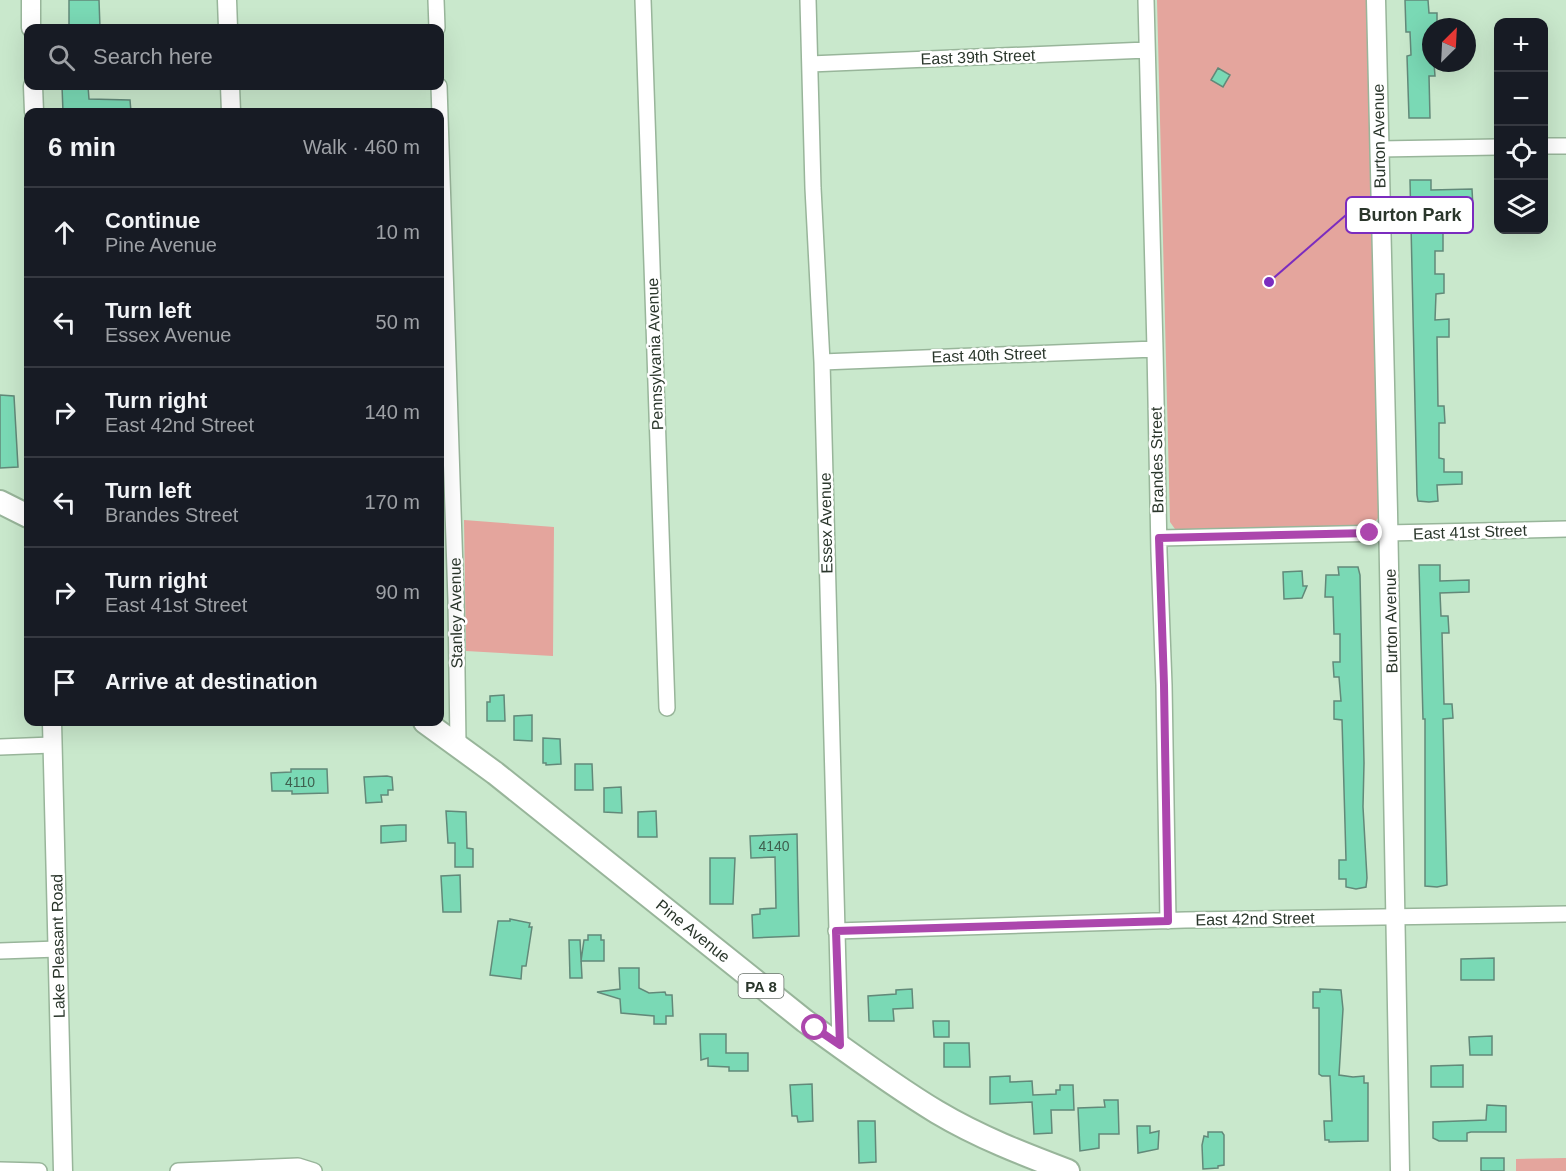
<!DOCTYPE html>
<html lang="en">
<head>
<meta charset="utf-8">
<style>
	:root { --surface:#171b24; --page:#242831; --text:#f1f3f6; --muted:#9ea1a6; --line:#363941 }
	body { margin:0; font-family:Helvetica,sans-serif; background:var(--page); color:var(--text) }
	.controls { position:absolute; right:18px; top:18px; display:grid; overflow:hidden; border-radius:12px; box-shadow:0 6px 24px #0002 }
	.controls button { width:54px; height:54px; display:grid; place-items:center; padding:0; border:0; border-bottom:2px solid var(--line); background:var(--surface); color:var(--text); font:30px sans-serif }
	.compass { position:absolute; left:1422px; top:18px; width:54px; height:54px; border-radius:50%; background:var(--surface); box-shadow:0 6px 24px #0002; rotate:24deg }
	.stop { position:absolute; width:18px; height:18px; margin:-14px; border:4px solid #ac47ad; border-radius:50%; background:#fff }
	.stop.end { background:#ac47ad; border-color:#fff; box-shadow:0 2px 6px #0008 }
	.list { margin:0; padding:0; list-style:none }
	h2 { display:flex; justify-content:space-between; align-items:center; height:78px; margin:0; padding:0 24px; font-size:26px }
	h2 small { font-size:20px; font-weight:400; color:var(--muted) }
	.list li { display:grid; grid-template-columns:39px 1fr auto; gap:18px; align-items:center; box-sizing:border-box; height:90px; padding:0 24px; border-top:2px solid var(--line) }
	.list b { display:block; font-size:22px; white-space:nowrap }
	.list p { margin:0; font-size:20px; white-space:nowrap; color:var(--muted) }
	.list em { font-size:20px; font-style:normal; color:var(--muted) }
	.icon { flex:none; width:33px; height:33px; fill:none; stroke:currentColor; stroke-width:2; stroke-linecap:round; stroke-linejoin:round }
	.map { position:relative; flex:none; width:1566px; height:1171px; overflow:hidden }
	.search { position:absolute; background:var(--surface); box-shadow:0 6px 24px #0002; left:24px; top:24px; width:420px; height:66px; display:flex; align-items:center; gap:15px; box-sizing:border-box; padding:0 21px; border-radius:12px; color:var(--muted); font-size:22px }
	.panel { position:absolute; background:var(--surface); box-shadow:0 6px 24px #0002; left:24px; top:108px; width:420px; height:618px; border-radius:12px }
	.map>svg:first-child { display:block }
	.green { fill:#e4a59d }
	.building { fill:#7ad9b5; stroke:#628979; stroke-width:1.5 }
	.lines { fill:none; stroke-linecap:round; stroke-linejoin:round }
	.minor-casing { stroke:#98b59a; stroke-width:18 }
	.tertiary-casing { stroke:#98b59a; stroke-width:21 }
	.primary-casing { stroke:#98b59a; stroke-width:26 }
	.minor { stroke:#fff; stroke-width:15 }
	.tertiary { stroke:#fff; stroke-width:18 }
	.primary { stroke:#fff; stroke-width:22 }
	.route { stroke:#ac47ad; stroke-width:8 }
	.labels { text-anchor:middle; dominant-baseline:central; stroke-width:5; stroke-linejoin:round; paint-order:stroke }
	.number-label { font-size:14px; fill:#3e5f4e }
	.shield { fill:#fff; stroke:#6a726b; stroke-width:1.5 }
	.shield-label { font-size:15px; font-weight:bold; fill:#2a362b }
	.street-label { font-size:16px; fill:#2a362b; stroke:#fff }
	.leader { fill:none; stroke:#7b2cbf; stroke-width:2 }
	.callout-dot { fill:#7b2cbf; stroke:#fff; stroke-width:2 }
	.callout { fill:#fff; stroke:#7b2cbf; stroke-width:2 }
	.callout-label { font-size:18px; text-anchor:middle; font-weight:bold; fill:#2a362b }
</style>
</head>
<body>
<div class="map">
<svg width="1566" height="1171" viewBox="0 0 1566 1171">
	<rect width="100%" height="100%" fill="#c9e8cc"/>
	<path class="green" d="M1157,0h210l12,517 -7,8 -193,5 -4,-1 -5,-7z
		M464,520l90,7 -1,129 -87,-5z
		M1566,1158v13h-50v-12z"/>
	<path class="building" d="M69,0h30l1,28h-31z
		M1405,0h23l1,13h8v14h-6v36h3l1,13h-6l1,42h-21l-2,-62 4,-1 -1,-23h-4z
		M1218,68l12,7 -7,12 -12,-7z
		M62,86h26l1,13 41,1 1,12h-68z
		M1410,180h21v10l41,-1 1,19 -30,1v42h-8v23h9v19l-8,1 -1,26 14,-1v18h-12l1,69h6l1,17h-6v35l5,1v13h18v12l-25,1 1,16 -9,1 -11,-1 -1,-6z
		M0,395l14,1 4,71 -18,1z
		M1419,565h21v16l29,-1v12l-29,1 1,23h7l1,17h-7l2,71h8l1,14 -10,1 4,166 -10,2 -12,-1v-167h-2z
		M1338,567h20l2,8 4,188 -1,44 4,71 -1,9 -10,2 -10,-2v-8h-7v-19h7l-1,-36 -3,-104 -8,-1v-18h7l-2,-24h-5l-1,-15h7v-28h-6l-1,-37h-8l1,-22h13z
		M1302,571l1,15h4l-5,12 -18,1 -1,-27z
		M504,695l1,26h-18v-19h3v-6z
		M532,715v26l-18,-1v-24z
		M543,738l17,1 1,25 -15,1v-2h-3z
		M575,764h17l1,26h-18z
		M291,769h36l1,24 -36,1v-3h-20l-1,-18 20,-1z
		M387,776l5,1 1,13h-5v5h-7l1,7 -16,1 -2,-26z
		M621,787l1,26 -18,-1v-24z
		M446,811l20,1 1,36 6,1v18h-18v-24h-7z
		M656,811l1,26h-19v-25z
		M400,825h6v16l-25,2v-17z
		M797,834l2,102 -46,2 -1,-23 8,-1v-5l16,-1 -1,-51 -24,1 -1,-22z
		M710,858h25l-2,46h-23z
		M460,875l1,37h-18l-2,-36z
		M510,919l20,4 -1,4h3l-6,39h-4l-1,13 -31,-4 8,-54h12z
		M588,935h13v5h3v21h-23l3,-21h4z
		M569,940h11l2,38h-12z
		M1494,958v22h-33v-21z
		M619,968h20v20l10,5 16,-1 1,3h6l1,21h-7v8h-12v-8l-33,-3 -1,-14 -23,-7 23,-3z
		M912,989l1,19 -20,1 1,12h-25l-1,-25 28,-2v-4z
		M1320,989l21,1 2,19 -4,66 14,2 11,-1v7h4v58l-39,1v-2h-4l-1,-19h8l-2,-45h-8l-3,-2v-66h-6v-16h7z
		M933,1021h16v16h-15z
		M700,1034h26v19h22v18h-19v-4l-21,-1v-8l-7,2z
		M1492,1036v19h-22l-1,-18z
		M944,1043h25l1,24h-26z
		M1463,1065v22h-32v-21z
		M1010,1076v6l22,-1 1,14 23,-1v-4h4v-5h13l1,25h-23l1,23 -18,1 -2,-32 -42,2v-27z
		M812,1084l1,37 -15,1 -1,-6h-5l-2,-31z
		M1104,1100h14l1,34h-20v14l-19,3 -2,-43 27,-1z
		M1487,1105l19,1v26h-35l-4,1v8h-28l-6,-3v-16l53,-2z
		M858,1121h17l1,41 -17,1z
		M1137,1126h13v7l9,-2 -1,18 -20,4z
		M1208,1132h14l2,3v30l-6,1v2l-15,1 -1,-24 2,-9 4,1z
		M1481,1158h23v13h-23z"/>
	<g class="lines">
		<g class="minor-casing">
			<path id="minor" d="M436,0l1,28
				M643,0l24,708
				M808,0l5,188 9,174 18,683
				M1146,0l9,349 4,203 5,133 4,236
				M810,64l337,-14
				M439,86l17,515 2,143
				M1544,146h22
				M1379,149l119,-2
				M822,362l333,-13
				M1159,538l407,-9
				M0,747l52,-2
				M836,931l349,-11 381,-6
				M0,951l58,-2
				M0,1170l39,1
				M178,1171l120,-5 16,5"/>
		</g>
		<g class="tertiary-casing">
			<path id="tertiary" d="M31,0v28
				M227,0l1,28
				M1376,0l12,512 12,659
				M33,86l1,26
				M230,86l1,26
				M52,722l11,449"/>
		</g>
		<g class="primary-casing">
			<path id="primary" d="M0,502l28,14
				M425,722l70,51 310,248c43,31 87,64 132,91 42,25 86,42 131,59"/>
		</g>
		<use href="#minor" class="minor"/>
		<use href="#tertiary" class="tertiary"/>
		<use href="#primary" class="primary"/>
	</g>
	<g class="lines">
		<path class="route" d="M815,1028l25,17 -4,-114 332,-10 -4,-236 -5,-147 211,-5"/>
	</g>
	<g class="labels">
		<g class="number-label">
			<text x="300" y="782">4110</text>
			<text x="774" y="846">4140</text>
		</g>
		<rect class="shield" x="738.5" y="974" width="45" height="24" rx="4.5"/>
		<g class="shield-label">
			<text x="761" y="986">PA 8</text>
		</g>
		<g class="street-label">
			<text transform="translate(978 57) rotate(-2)">East 39th Street</text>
			<text transform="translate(1379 136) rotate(-91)">Burton Avenue</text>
			<text transform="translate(655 354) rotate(-92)">Pennsylvania Avenue</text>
			<text transform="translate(989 355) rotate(-2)">East 40th Street</text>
			<text transform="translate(1157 460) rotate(-91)">Brandes Street</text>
			<text transform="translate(826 523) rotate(-91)">Essex Avenue</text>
			<text transform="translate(1470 532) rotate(-2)">East 41st Street</text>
			<text transform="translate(456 613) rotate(-91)">Stanley Avenue</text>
			<text transform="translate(1391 621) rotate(-91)">Burton Avenue</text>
			<text transform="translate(1255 919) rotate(-1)">East 42nd Street</text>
			<text transform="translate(693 931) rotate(39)">Pine Avenue</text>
			<text transform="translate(58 946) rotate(-91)">Lake Pleasant Road</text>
		</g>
	</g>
	<path class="leader" d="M1269 282L1346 215"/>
	<circle class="callout-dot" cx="1269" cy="282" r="6"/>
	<rect class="callout" x="1346" y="197" width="127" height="36" rx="6"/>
	<g class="callout-label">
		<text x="1410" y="221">Burton Park</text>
	</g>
</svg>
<div class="controls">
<button>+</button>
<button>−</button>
<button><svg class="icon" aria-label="locate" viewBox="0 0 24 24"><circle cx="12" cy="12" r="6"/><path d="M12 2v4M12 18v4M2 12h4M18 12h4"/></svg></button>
<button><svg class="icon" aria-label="layers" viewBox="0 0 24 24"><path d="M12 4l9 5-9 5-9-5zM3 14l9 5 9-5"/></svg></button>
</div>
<svg class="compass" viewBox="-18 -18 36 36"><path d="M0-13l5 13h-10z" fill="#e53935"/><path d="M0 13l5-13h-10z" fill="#9ea1a6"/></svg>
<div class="stop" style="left:815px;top:1028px"></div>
<div class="stop end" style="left:1370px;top:533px"></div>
<div class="search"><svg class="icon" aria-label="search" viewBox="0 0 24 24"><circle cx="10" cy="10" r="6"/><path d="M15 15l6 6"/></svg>Search here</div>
<section class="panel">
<h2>6 min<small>Walk · 460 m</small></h2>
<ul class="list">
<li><svg class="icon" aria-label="ahead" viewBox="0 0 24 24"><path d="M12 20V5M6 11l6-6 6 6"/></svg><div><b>Continue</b><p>Pine Avenue</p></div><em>10 m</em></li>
<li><svg class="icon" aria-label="left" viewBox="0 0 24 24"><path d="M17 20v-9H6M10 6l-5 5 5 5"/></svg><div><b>Turn left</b><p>Essex Avenue</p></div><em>50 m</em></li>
<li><svg class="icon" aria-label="right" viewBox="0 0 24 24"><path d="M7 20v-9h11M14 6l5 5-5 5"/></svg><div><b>Turn right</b><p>East 42nd Street</p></div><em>140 m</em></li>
<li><svg class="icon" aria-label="left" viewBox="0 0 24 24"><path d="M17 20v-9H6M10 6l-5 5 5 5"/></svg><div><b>Turn left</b><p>Brandes Street</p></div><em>170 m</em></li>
<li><svg class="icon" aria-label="right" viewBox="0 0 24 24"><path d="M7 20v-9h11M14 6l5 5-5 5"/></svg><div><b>Turn right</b><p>East 41st Street</p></div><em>90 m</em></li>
<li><svg class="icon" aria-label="arrive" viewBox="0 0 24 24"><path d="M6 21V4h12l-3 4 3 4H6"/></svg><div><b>Arrive at destination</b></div></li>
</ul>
</section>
</div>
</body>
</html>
